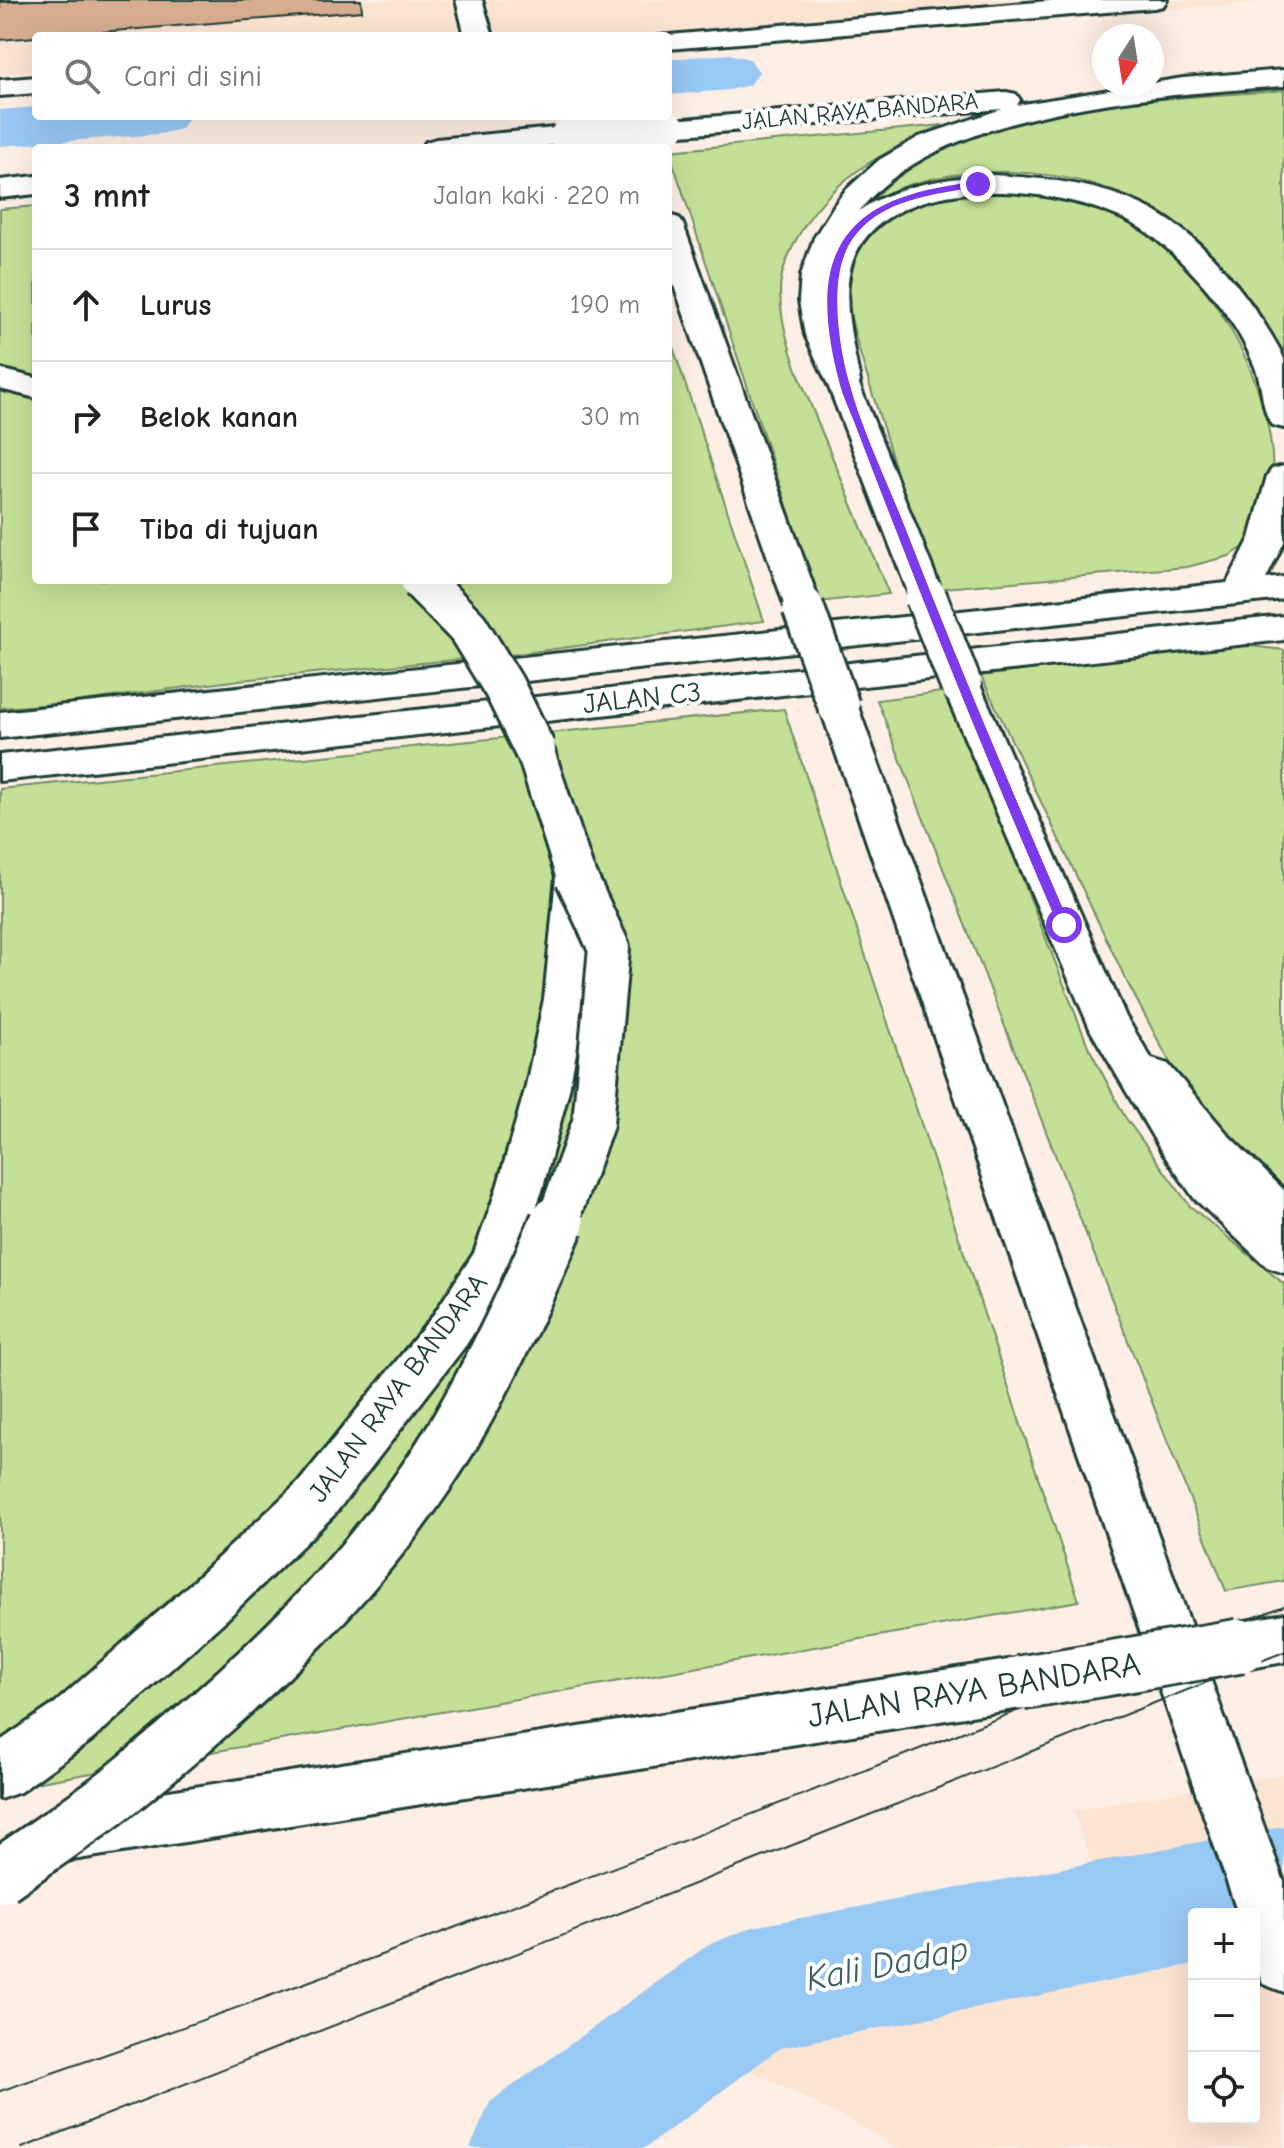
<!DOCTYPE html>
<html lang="id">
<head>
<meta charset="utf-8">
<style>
	:root { --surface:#fff; --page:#f6f6f6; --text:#222; --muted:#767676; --line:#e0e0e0 }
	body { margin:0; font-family:"Comic Neue",sans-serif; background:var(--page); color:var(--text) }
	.controls { position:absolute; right:24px; bottom:24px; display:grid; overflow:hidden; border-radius:8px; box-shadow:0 8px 32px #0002 }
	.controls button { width:72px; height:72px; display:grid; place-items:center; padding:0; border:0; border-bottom:2px solid var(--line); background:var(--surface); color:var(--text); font:40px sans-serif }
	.compass { position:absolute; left:1092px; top:24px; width:72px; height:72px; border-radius:50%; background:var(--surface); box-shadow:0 8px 32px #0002; rotate:192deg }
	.stop { position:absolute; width:24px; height:24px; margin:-18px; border:6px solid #7c3aed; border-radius:50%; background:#fff }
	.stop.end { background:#7c3aed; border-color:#fff; box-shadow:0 2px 8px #0008 }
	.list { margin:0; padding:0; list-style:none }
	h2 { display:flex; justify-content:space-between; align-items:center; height:104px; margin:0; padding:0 32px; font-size:34px }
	h2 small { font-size:26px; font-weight:400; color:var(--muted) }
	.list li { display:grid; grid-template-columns:52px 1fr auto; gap:24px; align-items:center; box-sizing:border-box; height:112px; padding:0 32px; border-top:2px solid var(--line) }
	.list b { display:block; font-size:30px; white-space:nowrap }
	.list em { font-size:26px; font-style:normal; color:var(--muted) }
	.icon { flex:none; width:44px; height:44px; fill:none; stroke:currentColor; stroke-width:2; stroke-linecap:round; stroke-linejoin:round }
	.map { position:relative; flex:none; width:1284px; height:2148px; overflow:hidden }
	.search { position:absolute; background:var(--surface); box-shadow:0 8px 32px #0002; left:32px; top:32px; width:640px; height:88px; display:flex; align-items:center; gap:20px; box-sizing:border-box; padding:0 28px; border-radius:8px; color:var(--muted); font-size:30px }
	.panel { position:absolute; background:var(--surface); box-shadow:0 8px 32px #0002; left:32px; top:144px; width:640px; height:440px; border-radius:8px }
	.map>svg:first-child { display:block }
	.built { fill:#fce4d3; fill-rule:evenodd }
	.green { fill:#c4e097; stroke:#728e66; stroke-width:2 }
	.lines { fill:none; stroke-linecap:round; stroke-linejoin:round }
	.river { fill:#98c8f4; fill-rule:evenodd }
	.minor-casing { stroke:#1f3d34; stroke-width:6 }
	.major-casing { stroke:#1f3d34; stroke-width:6 }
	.minor { fill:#fff; fill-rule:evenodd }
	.major { fill:#fff; fill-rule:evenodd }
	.tram { stroke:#1f3d34; stroke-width:2 }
	.minor-bridge-far1-casing { stroke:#1f3d34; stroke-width:46; stroke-linecap:butt }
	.minor-bridge-casing { stroke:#1f3d34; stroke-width:59; stroke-linecap:butt }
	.major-bridge-far2-casing { stroke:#1f3d34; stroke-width:34; stroke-linecap:butt }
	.major-bridge-far1-casing { stroke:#1f3d34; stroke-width:46; stroke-linecap:butt }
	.major-bridge-casing { stroke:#1f3d34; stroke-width:59; stroke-linecap:butt }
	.minor-bridge-far1 { stroke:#fff; stroke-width:40 }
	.minor-bridge { stroke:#fff; stroke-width:53 }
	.major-bridge-far2 { stroke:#fff; stroke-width:30 }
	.major-bridge-far1 { stroke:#fff; stroke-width:40 }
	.major-bridge { stroke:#fff; stroke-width:53 }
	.wall { fill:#d6ad90; stroke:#1f3d34; stroke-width:2 }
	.building { fill:#f9c9a8; stroke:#1f3d34; stroke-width:2 }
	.route { fill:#7c3aed }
	.labels { text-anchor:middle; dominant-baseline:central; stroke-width:8; stroke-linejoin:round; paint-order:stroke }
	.far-street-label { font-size:24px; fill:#1f3d34; stroke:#fff }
	.street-label { font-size:28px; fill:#1f3d34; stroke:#fff }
	.near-street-label { font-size:34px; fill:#1f3d34; stroke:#fff }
	.near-water-label { font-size:36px; font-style:italic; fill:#3d6064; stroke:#fff }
</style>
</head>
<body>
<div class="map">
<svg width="1284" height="2148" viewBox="0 0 1284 2148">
	<rect width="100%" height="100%" fill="#fdefe5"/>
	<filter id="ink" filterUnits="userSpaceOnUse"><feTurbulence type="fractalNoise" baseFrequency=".0125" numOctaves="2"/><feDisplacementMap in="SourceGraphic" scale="16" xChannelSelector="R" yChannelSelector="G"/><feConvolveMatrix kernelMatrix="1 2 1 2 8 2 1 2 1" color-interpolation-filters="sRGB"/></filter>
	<g filter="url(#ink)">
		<path class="built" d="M0,0h1284l-607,50 -9,7v-21h-632v35l-36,3z
			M1284,1774v374h-390l-26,-18 -115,-58 -7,-9 -1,-11 9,-10 375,-74 -56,-158zM1194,1914h60v204h-60z"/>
		<path class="green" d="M1284,90v265c-12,-20 -23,-44 -39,-62 -25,-29 -66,-70 -100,-88 -68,-36 -160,-42 -233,-21 -17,5 -34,14 -50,21 22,-18 43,-37 68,-51 98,-55 244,-54 354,-64z
			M943,125c-61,27 -118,56 -149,119 -7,14 -14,30 -14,46 0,46 22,93 39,135 23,56 47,113 70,169l-70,8 -150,-451z
			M991,189c44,5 85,8 126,26 86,37 163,174 155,268 -2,19 -12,40 -18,58l-25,15 -42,11 -254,22 -75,-242 -12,-50 -1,-29 27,-44 43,-23z
			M36,206v374h632v-248l96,289 -247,33 -277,26 -173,23 -67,5v-499z
			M1251,646l33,4v552l-99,-111 -60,-113 -144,-302 226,-29z
			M949,691l139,355 37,71 65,89 94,78v297l-58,10 -349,-891z
			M784,709l295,892 -1079,188v-1000z"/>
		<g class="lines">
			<path class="river" d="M729,54l21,5 9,13 -9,13 -21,5 -61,5v-36z
				M36,107v9h154l-9,13 -21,5 -160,12v-36z
				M1284,1826v120l-30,6v-38h-60v50l-414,84 -135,100h-175l20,-46 218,-157 45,-18z"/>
			<g class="minor-casing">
				<path id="minor" d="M456,0h26l11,36h-28z
					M1059,0h108l-4,6 -9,2 -486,41v-13h-10z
					M36,77v16l-36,3v-16z
					M992,175c51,3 104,8 150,30 59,27 107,90 138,145l4,9v69l-12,-3c-11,-16 -9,-40 -17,-58 -19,-49 -58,-94 -99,-128 -64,-54 -253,-75 -299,12 -20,38 -4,91 3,131l-4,7 -12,3 -12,-3 -4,-7c-6,-32 -13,-65 -10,-98 9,-89 102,-104 174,-109z
					M668,215l11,3 4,6 138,383 -5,8 -13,3 -13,-3 -5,-8 -117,-339z
					M0,369l36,9v20l-36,-9z
					M1284,466v76l-18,37 18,-2v22l-1284,139v-26l1227,-129 23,-45 17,-62 5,-7z
					M1284,616v24l-1284,141v-26z
					M839,695l13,3 6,9 426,1175v110l-21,-8 -9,-23v-47h-16l-418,-1207 6,-9z
					M535,737l14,4 5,9 42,127 -10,122 -17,91 -27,101 -30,81 -46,73 -132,170 -107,104 -135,121 -72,52 -20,7v-58l54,-37 135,-119 109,-102 134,-166 42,-64 22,-62 29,-101 19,-91 12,-122 -40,-127 5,-9z
					M1152,1059l16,5 62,73 54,53v45c-50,-16 -114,-105 -148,-147l-6,-12 6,-12z"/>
			</g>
			<g class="major-casing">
				<path id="major" d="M1284,70v16c-139,11 -470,23 -453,228l113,283 -5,8 -13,3 -13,-3 -85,-220 -23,-50 -6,-34 2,-26 13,-37 21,-34 10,-13 34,-31 40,-23 83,-28 -332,27 -10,-3 -4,-6 4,-6 346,-29 10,2 4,6 -3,5 166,-27z
					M565,127l10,3 4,6 -4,6 -46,6h-107l4,-6 10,-3z
					M36,176v18l-36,4v-18z
					M961,673l13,3 6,9 146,332 66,108 34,47 58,53v48l-17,-6 -73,-69 -34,-49 -69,-118 -149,-346 6,-9z
					M1284,1614v48l-44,8 -19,-7 -8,-17 8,-17 19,-7z
					M1021,1658l19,7 8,18 -8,18 -19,7 -961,154 -20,-8 -8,-19 8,-19 20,-8z"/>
			</g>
			<use href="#minor" class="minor"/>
			<use href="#major" class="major"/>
			<path class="tram" d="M0,2091c433,-148 858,-318 1284,-485
				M22,2148l1262,-496"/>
			<g class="minor-bridge-far1-casing">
				<path id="minor-bridge-far1" d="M421,580l47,48 36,59 31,63
					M803,607l36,100
					M556,1225l37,-102 16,-175 -33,-71"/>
			</g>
			<g class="minor-bridge-casing">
				<path id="minor-bridge" d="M0,1876c41,-29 84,-57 123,-88 123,-100 249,-216 330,-353 40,-68 73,-139 104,-212"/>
			</g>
			<g class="major-bridge-far2-casing">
				<path id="major-bridge-far2" d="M565,136l105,-9"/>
			</g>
			<g class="major-bridge-far1-casing">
				<path id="major-bridge-far1" d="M926,597l35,88"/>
			</g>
			<g class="major-bridge-casing">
				<path id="major-bridge" d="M1021,1683l219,-37"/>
			</g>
			<use href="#minor-bridge-far1" class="minor-bridge-far1"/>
			<use href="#minor-bridge" class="minor-bridge"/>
			<use href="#major-bridge-far2" class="major-bridge-far2"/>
			<use href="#major-bridge-far1" class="major-bridge-far1"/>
			<use href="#major-bridge" class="major-bridge"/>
		</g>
		<path class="wall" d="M0,0h361l1,11 -310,25h-16v1l-36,3z"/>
		<path class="building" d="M0,0h31l-31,2z"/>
	</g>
	<path class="route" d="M978,181l3,5c-48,9 -111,13 -135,65 -16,35 -7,96 3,131 14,52 40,103 59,153 51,131 106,261 162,390l-6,5 -6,-5c-56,-130 -110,-260 -161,-392 -13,-33 -26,-67 -39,-101 -6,-17 -15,-34 -19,-51 -10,-38 -20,-94 -1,-131 26,-53 89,-61 140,-69z"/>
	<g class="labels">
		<g class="far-street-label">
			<text transform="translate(860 111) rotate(-5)">JALAN RAYA BANDARA</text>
		</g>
		<g class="street-label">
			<text transform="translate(642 698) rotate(-6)">JALAN C3</text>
			<text transform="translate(398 1388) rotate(-53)">JALAN RAYA BANDARA</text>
		</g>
		<g class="near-street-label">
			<text transform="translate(974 1690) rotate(-9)">JALAN RAYA BANDARA</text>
		</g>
		<g class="near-water-label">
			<text transform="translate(887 1964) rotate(-11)">Kali Dadap</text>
		</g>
	</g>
</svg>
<div class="controls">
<button>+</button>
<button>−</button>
<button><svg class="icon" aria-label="locate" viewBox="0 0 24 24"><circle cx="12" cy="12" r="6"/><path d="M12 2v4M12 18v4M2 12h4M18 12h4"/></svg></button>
</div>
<svg class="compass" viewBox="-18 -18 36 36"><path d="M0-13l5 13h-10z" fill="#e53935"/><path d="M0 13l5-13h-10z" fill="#767676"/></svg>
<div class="stop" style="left:1064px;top:925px"></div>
<div class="stop end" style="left:978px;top:184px"></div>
<div class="search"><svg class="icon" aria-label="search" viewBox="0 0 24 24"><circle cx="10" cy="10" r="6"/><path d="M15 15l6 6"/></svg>Cari di sini</div>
<section class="panel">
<h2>3 mnt<small>Jalan kaki · 220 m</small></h2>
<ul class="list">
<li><svg class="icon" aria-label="ahead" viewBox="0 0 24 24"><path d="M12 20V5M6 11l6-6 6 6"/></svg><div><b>Lurus</b></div><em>190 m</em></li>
<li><svg class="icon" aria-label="right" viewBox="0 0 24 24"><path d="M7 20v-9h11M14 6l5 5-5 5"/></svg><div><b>Belok kanan</b></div><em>30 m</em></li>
<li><svg class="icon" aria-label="arrive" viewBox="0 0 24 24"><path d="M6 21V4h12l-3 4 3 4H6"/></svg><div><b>Tiba di tujuan</b></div></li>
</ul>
</section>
</div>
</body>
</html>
